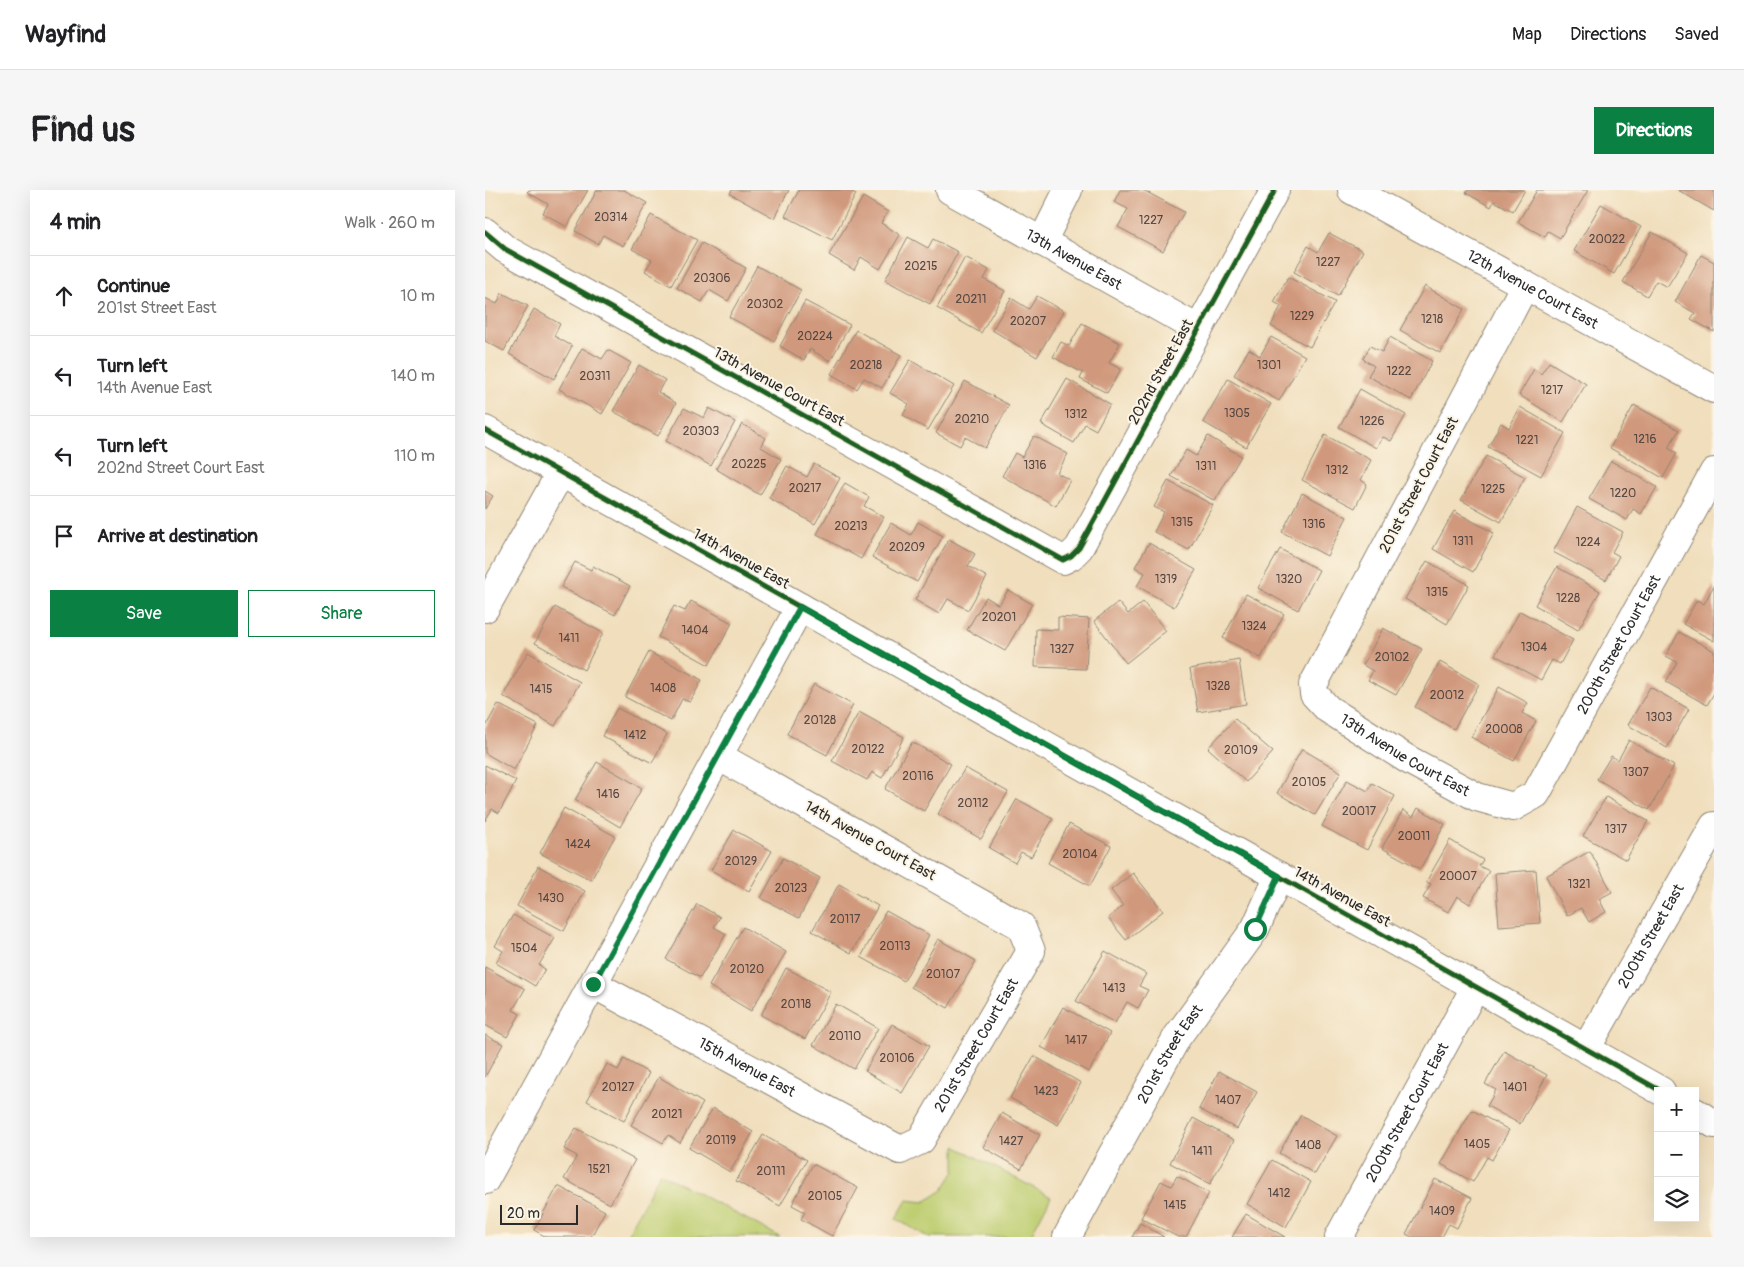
<!DOCTYPE html>
<html lang="en">
<head>
<meta charset="utf-8">
<style>
	:root { --surface:#fff; --page:#f6f6f6; --text:#202124; --muted:#757577; --line:#e0e0e0; --accent:#0b8043 }
	body { margin:0; font-family:Pangolin,sans-serif; background:var(--page); color:var(--text) }
	.controls { position:absolute; right:15px; bottom:15px; display:grid; overflow:hidden; border-radius:0px; box-shadow:0 5px 20px #0002 }
	.controls button { width:45px; height:45px; display:grid; place-items:center; padding:0; border:0; border-bottom:1px solid var(--line); background:var(--surface); color:var(--text); font:25px sans-serif }
	.scale { position:absolute; left:15px; bottom:12px; width:78px; box-sizing:border-box; padding-left:5px; border:2px solid #2b2b2b; border-top:0; font-size:14px; line-height:18px; white-space:nowrap; color:#2b2b2b; -webkit-text-stroke:4px #fcf5e5; paint-order:stroke }
	.stop { position:absolute; width:15px; height:15px; margin:-11px; border:4px solid #0b8043; border-radius:50%; background:#fff }
	.stop.end { background:#0b8043; border-color:#fff; box-shadow:0 1px 5px #0008 }
	.list { margin:0; padding:0; list-style:none }
	h2 { display:flex; justify-content:space-between; align-items:center; height:65px; margin:0; padding:0 20px; font-size:21px }
	h2 small { font-size:16px; font-weight:400; color:var(--muted) }
	.list li { display:grid; grid-template-columns:32px 1fr auto; gap:15px; align-items:center; box-sizing:border-box; height:80px; padding:0 20px; border-top:1px solid var(--line) }
	.list b { display:block; font-size:19px; white-space:nowrap }
	.list p { margin:0; font-size:16px; white-space:nowrap; color:var(--muted) }
	.list em { font-size:16px; font-style:normal; color:var(--muted) }
	.actions { display:flex; gap:10px; padding:15px 20px }
	.actions a { flex:1; padding:11px 0; border:1px solid var(--accent); border-radius:0px; text-align:center; font-size:18px; color:var(--accent) }
	.actions .main { background:var(--accent); color:#fff }
	.icon { flex:none; width:28px; height:28px; fill:none; stroke:currentColor; stroke-width:2; stroke-linecap:round; stroke-linejoin:round }
	.map { position:relative; flex:none; width:1229px; height:1047px; overflow:hidden; border-radius:0px }
	header { display:flex; align-items:center; gap:30px; box-sizing:border-box; height:70px; padding:0 25px; background:var(--surface); border-bottom:1px solid var(--line) }
	header strong { font-size:24px }
	nav { display:flex; gap:28px; margin-inline-start:auto; font-size:18px }
	.intro { display:flex; align-items:center; justify-content:space-between; box-sizing:border-box; height:120px; padding:0 30px }
	h1 { margin:0; font-size:35px }
	.button { padding:12px 22px; border-radius:0px; background:var(--accent); color:#fff; font-size:18px; font-weight:700 }
	main { display:flex; gap:30px; padding:0 30px }
	aside { flex:1; background:var(--surface); border-radius:0px; box-shadow:0 5px 20px #0002 }
	.map>svg:first-child { display:block }
	.green { fill:#bdcd6f; stroke:#747c4d }
	.building { fill:#d0997d }
	.lines { fill:none; stroke-linecap:round; stroke-linejoin:round }
	.minor-casing { stroke:#8e8474; stroke-width:30 }
	.minor { stroke:#fff; stroke-width:28 }
	.cycleway-casing { stroke:#fcf5e5; stroke-width:8 }
	.cycleway { stroke:#1b5e20; stroke-width:5 }
	.route { stroke:#0b8043; stroke-width:6 }
	.labels { text-anchor:middle; dominant-baseline:central; stroke-width:4; stroke-linejoin:round; paint-order:stroke }
	.number-label { font-size:12px; fill:#544640 }
	.street-label { font-size:15px; fill:#2b2b2b; stroke:#fcf5e5 }
</style>
</head>
<body>
<header>
<strong>Wayfind</strong>
<nav><a>Map</a><a>Directions</a><a>Saved</a></nav>
</header>
<div class="intro"><h1>Find us</h1><a class="button">Directions</a></div>
<main>
<aside>
<h2>4 min<small>Walk · 260 m</small></h2>
<ul class="list">
<li><svg class="icon" aria-label="ahead" viewBox="0 0 24 24"><path d="M12 20V5M6 11l6-6 6 6"/></svg><div><b>Continue</b><p>201st Street East</p></div><em>10 m</em></li>
<li><svg class="icon" aria-label="left" viewBox="0 0 24 24"><path d="M17 20v-9H6M10 6l-5 5 5 5"/></svg><div><b>Turn left</b><p>14th Avenue East</p></div><em>140 m</em></li>
<li><svg class="icon" aria-label="left" viewBox="0 0 24 24"><path d="M17 20v-9H6M10 6l-5 5 5 5"/></svg><div><b>Turn left</b><p>202nd Street Court East</p></div><em>110 m</em></li>
<li><svg class="icon" aria-label="arrive" viewBox="0 0 24 24"><path d="M6 21V4h12l-3 4 3 4H6"/></svg><div><b>Arrive at destination</b></div></li>
</ul>
<div class="actions"><a class="main">Save</a><a>Share</a></div>
</aside>
<div class="map">
<svg width="1229" height="1047" viewBox="0 0 1229 1047">
	<rect width="100%" height="100%" fill="#fcf5e5"/>
	<filter id="ink" filterUnits="userSpaceOnUse"><feTurbulence type="fractalNoise" baseFrequency=".02" numOctaves="2"/><feDisplacementMap in="SourceGraphic" scale="10" xChannelSelector="R" yChannelSelector="G"/><feConvolveMatrix kernelMatrix="1 2 1 2 8 2 1 2 1" color-interpolation-filters="sRGB"/></filter>
	<filter id="wash" filterUnits="userSpaceOnUse"><feTurbulence type="fractalNoise" baseFrequency=".0096" numOctaves="4" result="noise"/><feDisplacementMap in="SourceGraphic" scale="20" xChannelSelector="R" yChannelSelector="G"/><feGaussianBlur stdDeviation="1.12" result="paint"/><feColorMatrix in="noise" values="0 0 0 0 0 0 0 0 0 0 0 0 0 0 0 0 0 1.4 0 .05"/><feComposite in="paint" operator="in"/></filter>
	<g filter="url(#wash)">
		<rect width="100%" height="100%" fill="#f0debc"/>
		<path class="green" d="M470,956l96,51 -21,40h-102l-32,-18 11,-19 17,2 19,-12 12,-19z
			M175,983l120,64h-154z"/>
		<g id="blocks">
			<path class="building" d="M44,0h59l-21,37 -24,-14 5,-9 -21,-12z
				M112,0h27l23,13 -24,43 -20,-11 -5,9 -23,-13z
				M247,0h57l-15,28 -44,-24z
				M314,0h49l8,4 -24,46 -47,-24z
				M635,0h23l41,22 -21,39 -45,-24 10,-18 -14,-7z
				M983,0h57l-12,21 -19,-10 -3,6 -25,-14z
				M1052,0h51l-28,48 -12,-7 -3,6 -27,-15z
				M1193,0h36v21z
				M378,7l25,15 -7,11 19,12 -20,34 -19,-12 -7,13 -25,-15z
				M1116,14l40,23 -27,47 -40,-23z
				M166,25l46,25 -26,46 -26,-15 7,-11 -20,-11z
				M1167,42l36,21 -21,34 -11,-6 -9,15 -24,-14z
				M844,43l34,18 -25,45 -44,-24 14,-26 10,6z
				M423,47l20,11 5,-9 25,13 -28,52 -45,-24z
				M217,53l44,25 -18,33 -19,-11 -7,12 -25,-14z
				M1216,65l13,7v70l-23,-13 4,-6 -20,-11z
				M480,67l24,13 -5,9 21,12 -24,42 -44,-25z
				M272,76l44,24 -27,51 -45,-24z
				M803,87l47,25 -25,45 -39,-21 10,-20 -7,-4z
				M940,96l39,23 -24,44 -40,-23z
				M17,103l26,13 -24,45 -19,-10v-43l12,6z
				M552,106l27,15 -27,46 -45,-27 19,-32 18,11z
				M320,111l45,24 -20,36 -20,-12 -6,11 -24,-14z
				M49,119l26,15 -6,12 18,10 -18,33 -45,-25z
				M597,133l38,20 -11,20 12,6 -14,24 -27,-14 3,-6 -30,-16 8,-15 8,4z
				M371,140l45,25 -19,33 -18,-10 -7,11 -26,-15z
				M786,147l34,19 -26,45 -45,-26 15,-26 11,7z
				M905,147l42,24 -21,39 -43,-24 6,-10 -11,-7 7,-13 12,6z
				M97,158l20,11 6,-9 23,13 -29,51 -43,-25z
				M425,170l44,26 -26,44 -25,-15 6,-11 -19,-11z
				M1064,172l37,22 -23,38 -44,-27 15,-26 7,5z
				M154,175l26,15 -7,12 18,11 -18,33 -45,-25z
				M582,189l43,25 -14,26 -11,-6 -11,19 -33,-19z
				M743,189l43,25 -25,43 -43,-25z
				M480,191l44,24 -24,43 -20,-11 -5,9 -24,-13z
				M875,199l46,26 -15,26 -8,-4 -7,11 -37,-21z
				M1149,215l45,25 -11,18 9,5 -14,25 -53,-30z
				M1035,217l45,26 -24,43 -53,-29 13,-24 8,5z
				M199,218l20,10 5,-10 26,14 -24,44 -45,-25z
				M257,234l24,14 -5,9 20,12 -21,36 -44,-26z
				M840,245l46,25 -10,20 6,4 -12,24 -53,-28z
				M549,246l34,18 -11,19 13,7 -14,26 -54,-30 13,-23 7,4z
				M723,246l33,20 -26,45 -44,-25 15,-26 10,6z
				M1001,266l39,21 -24,45 -40,-22z
				M1126,271l46,26 -16,27 -8,-5 -6,11 -38,-21z
				M329,274l26,14 -25,46 -46,-26 18,-32 20,11z
				M683,291l45,24 -24,45 -35,-18 10,-20 -10,-5z
				M360,293l24,14 -5,9 20,11 -23,42 -44,-25z
				M0,301l8,5 -8,13z
				M817,303l45,24 -20,39 -45,-24z
				M1092,317l46,25 -11,20 7,4 -13,24 -53,-28z
				M969,321l40,22 -21,39 -40,-23z
				M433,332l25,14 -26,46 -45,-25 19,-34 20,12z
				M464,349l26,15 -7,12 19,11 -19,33 -20,-11 -9,15 -24,-14z
				M664,353l47,27 -22,37 -37,-21 8,-13 -10,-6z
				M795,359l39,21 -21,40 -40,-22z
				M942,371l42,24 -22,39 -42,-25z
				M90,372l16,8 2,-4 37,20 -15,29 -54,-28z
				M1072,377l43,24 -22,39 -43,-25z
				M1229,395v56l-31,-17 14,-24 7,4z
				M523,400l24,14 -27,47 -38,-21 19,-33 13,8z
				M761,404l38,20 -23,44 -38,-20z
				M206,411l41,22 -23,42 -51,-28 16,-31 11,5z
				M633,412l10,12 15,-12 23,29 -40,32 -32,-42z
				M70,417l48,26 -19,37 -49,-27z
				M1035,421l53,29 -13,24 -8,-4 -11,20 -46,-25z
				M573,427l31,2 -3,50 -51,-2 1,-38 22,1z
				M898,438l39,21 -26,46 -28,-15 5,-9 -10,-6z
				M1194,442l35,19v42l-7,12 -41,-23 11,-20 -11,-6z
				M43,462l52,30 -25,44 -52,-30z
				M164,462l53,28 -12,22 -8,-3 -11,22 -46,-24z
				M754,470l7,44 -48,8 -8,-43z
				M955,472l39,22 -25,45 -39,-22z
				M329,494l39,21 -26,50 -40,-21z
				M1014,497l29,16 -6,10 14,8 -22,40 -43,-24z
				M1165,497l39,22 -22,39 -39,-23z
				M13,514l40,21 -24,45 -29,-17v-25z
				M132,518l50,26 -15,29 -50,-27z
				M374,522l45,25 -22,41 -10,-6 -5,8 -35,-19z
				M750,529l38,33 -27,30 -38,-34z
				M1144,550l45,26 -25,44 -52,-31 14,-23 7,4z
				M427,552l39,22 -27,47 -39,-22z
				M817,559l39,23 -26,43 -38,-22z
				M112,572l45,26 -22,39 -45,-27z
				M0,575l31,16 -17,32 -7,-4 -7,12z
				M480,578l43,24 -27,47 -43,-25z
				M862,590l21,11 4,-8 23,13 -28,54 -45,-24z
				M1121,607l42,24 -22,39 -43,-24z
				M532,609l36,20 -22,38 -10,-5 -6,11 -26,-15z
				M79,618l51,28 -24,44 -51,-27z
				M933,618l27,16 -25,45 -38,-21 21,-38 10,7z
				M584,634l42,22 -21,40 -42,-23z
				M249,640l38,21 -23,40 -38,-21z
				M965,650l33,20 -4,6 10,5 -19,33 -13,-8 -9,16 -25,-14 8,-14 -5,-2z
				M1105,661l22,41 -13,7 7,13 -17,10 -8,-14 -14,8 -21,-40z
				M298,668l37,20 -21,40 -38,-20z
				M53,676l47,25 -21,40 -47,-25z
				M1051,680l4,53 -41,3 -4,-53z
				M648,683l30,38 -37,29 -18,-22 15,-12 -12,-16z
				M354,694l39,22 -27,47 -39,-22z
				M212,714l23,13 -6,10 12,7 -26,44 -34,-19z
				M401,721l43,24 -25,46 -43,-24z
				M28,725l42,23 -16,27 6,4 -10,17 -39,-23 7,-12 -8,-5z
				M258,737l43,25 -35,59 -42,-25z
				M453,749l38,22 -28,47 -37,-21z
				M620,761l41,23 -7,12 9,4 -10,18 -11,-6 -12,21 -39,-22z
				M0,777l40,22 -12,21 7,4 -13,23 -22,-12z
				M301,778l45,24 -26,47 -44,-24z
				M351,814l42,24 -24,41 -41,-24z
				M578,817l47,26 -21,39 -48,-25z
				M407,834l37,22 -27,47 -37,-22z
				M0,845l18,9 -18,33z
				M1019,861l43,24 -27,49 -33,-18 9,-16 -11,-6z
				M549,866l47,27 -23,42 -48,-27z
				M139,869l25,14 -25,48 -37,-20 20,-37 11,6z
				M734,881l38,21 -20,37 -38,-20z
				M174,887l44,26 -23,40 -12,-8 -5,8 -32,-18z
				M228,918l40,24 -23,40 -41,-24z
				M987,920l37,20 -17,30 -5,-3 -14,25 -32,-18z
				M517,923l38,22 -19,34 -38,-22z
				M816,925l36,21 -22,38 -36,-21z
				M708,928l41,22 -24,44 -40,-21z
				M91,938l59,32 -25,44 -46,-25 13,-23 -13,-7z
				M278,945l44,25 -27,46 -44,-25z
				M787,970l39,22 -25,45 -39,-23z
				M328,974l45,24 -26,48 -31,-17 4,-7 -13,-7z
				M692,986l32,17 -23,44h-8l-37,-19 20,-37 10,5z
				M950,989l37,19 -15,30 -8,-4 -7,13h-30l-6,-3z
				M73,996l47,25 -14,26h-45l-12,-7z
				M761,1024l39,23h-53z
				M655,1033l24,14h-32z"/>
		</g>
	</g>
	<g filter="url(#ink)">
		<use href="#blocks" fill-opacity="0" stroke="#8e8474" stroke-width="1"/>
		<g class="lines">
			<g class="minor-casing">
				<g id="minor">
					<path id="s1" d="M465,0l248,139"/>
					<path id="s2" d="M867,0l362,199"/>
					<path d="M0,42l20,17 558,311 8,-4 8,-8 196,-358"/>
					<path d="M557,52l26,-52"/>
					<path id="s3" d="M1040,95l-212,400 1,9 14,15 79,50 70,38 36,10 23,-13 178,-322"/>
					<path d="M0,240l1176,661"/>
					<path d="M0,418l76,-136"/>
					<path id="s4" d="M108,794l307,166 21,-10 110,-189 -10,-25 -303,-170"/>
					<path id="s5" d="M1102,857l127,-221"/>
					<path d="M1210,922l19,12"/>
					<path d="M0,990l315,-573"/>
					<path id="s6" d="M582,1047l110,-200 78,-108 24,-53"/>
					<path id="s7" d="M854,1047l137,-251"/>
				</g>
			</g>
			<use href="#minor" class="minor"/>
			<g class="cycleway-casing">
				<path id="cycleway" d="M0,42l20,17 558,311 8,-4 8,-8 196,-358
					M0,240l1176,661"/>
			</g>
			<use href="#cycleway" class="cycleway"/>
		</g>
	</g>
	<g class="lines" filter="url(#ink)">
		<path class="route" d="M108,794l207,-377 479,269 -24,53"/>
	</g>
	<g class="labels">
		<g class="number-label">
			<text x="126" y="27">20314</text>
			<text x="666" y="30">1227</text>
			<text x="1122" y="49">20022</text>
			<text x="843" y="72">1227</text>
			<text x="436" y="76">20215</text>
			<text x="227" y="88">20306</text>
			<text x="486" y="109">20211</text>
			<text x="280" y="114">20302</text>
			<text x="817" y="126">1229</text>
			<text x="947" y="129">1218</text>
			<text x="543" y="131">20207</text>
			<text x="330" y="146">20224</text>
			<text x="381" y="175">20218</text>
			<text x="784" y="175">1301</text>
			<text x="914" y="181">1222</text>
			<text x="110" y="186">20311</text>
			<text x="1067" y="200">1217</text>
			<text x="752" y="223">1305</text>
			<text x="591" y="224">1312</text>
			<text x="487" y="229">20210</text>
			<text x="887" y="231">1226</text>
			<text x="216" y="241">20303</text>
			<text x="1160" y="249">1216</text>
			<text x="1042" y="250">1221</text>
			<text x="264" y="274">20225</text>
			<text x="550" y="275">1316</text>
			<text x="721" y="276">1311</text>
			<text x="852" y="280">1312</text>
			<text x="320" y="298">20217</text>
			<text x="1008" y="299">1225</text>
			<text x="1138" y="303">1220</text>
			<text x="697" y="332">1315</text>
			<text x="829" y="334">1316</text>
			<text x="366" y="336">20213</text>
			<text x="978" y="351">1311</text>
			<text x="1103" y="352">1224</text>
			<text x="422" y="357">20209</text>
			<text x="681" y="389">1319</text>
			<text x="804" y="389">1320</text>
			<text x="952" y="402">1315</text>
			<text x="1083" y="408">1228</text>
			<text x="514" y="427">20201</text>
			<text x="769" y="436">1324</text>
			<text x="210" y="440">1404</text>
			<text x="84" y="448">1411</text>
			<text x="1049" y="457">1304</text>
			<text x="577" y="459">1327</text>
			<text x="907" y="467">20102</text>
			<text x="733" y="496">1328</text>
			<text x="178" y="498">1408</text>
			<text x="56" y="499">1415</text>
			<text x="962" y="505">20012</text>
			<text x="1174" y="527">1303</text>
			<text x="335" y="530">20128</text>
			<text x="1019" y="539">20008</text>
			<text x="150" y="545">1412</text>
			<text x="383" y="559">20122</text>
			<text x="756" y="560">20109</text>
			<text x="1151" y="582">1307</text>
			<text x="433" y="586">20116</text>
			<text x="824" y="592">20105</text>
			<text x="123" y="604">1416</text>
			<text x="488" y="613">20112</text>
			<text x="874" y="621">20017</text>
			<text x="1131" y="639">1317</text>
			<text x="929" y="646">20011</text>
			<text x="93" y="654">1424</text>
			<text x="595" y="664">20104</text>
			<text x="256" y="671">20129</text>
			<text x="973" y="686">20007</text>
			<text x="1094" y="694">1321</text>
			<text x="306" y="698">20123</text>
			<text x="66" y="708">1430</text>
			<text x="360" y="729">20117</text>
			<text x="410" y="756">20113</text>
			<text x="39" y="758">1504</text>
			<text x="262" y="779">20120</text>
			<text x="458" y="784">20107</text>
			<text x="629" y="798">1413</text>
			<text x="311" y="814">20118</text>
			<text x="360" y="846">20110</text>
			<text x="591" y="850">1417</text>
			<text x="412" y="868">20106</text>
			<text x="133" y="897">20127</text>
			<text x="1030" y="897">1401</text>
			<text x="561" y="901">1423</text>
			<text x="743" y="910">1407</text>
			<text x="182" y="924">20121</text>
			<text x="236" y="950">20119</text>
			<text x="526" y="951">1427</text>
			<text x="992" y="954">1405</text>
			<text x="823" y="955">1408</text>
			<text x="717" y="961">1411</text>
			<text x="114" y="979">1521</text>
			<text x="286" y="981">20111</text>
			<text x="794" y="1003">1412</text>
			<text x="340" y="1006">20105</text>
			<text x="690" y="1015">1415</text>
			<text x="957" y="1021">1409</text>
		</g>
		<g class="street-label">
			<text stroke="none"><textPath href="#s1" startOffset="142">13th Avenue East</textPath></text>
			<text stroke="none"><textPath href="#s2" startOffset="206">12th Avenue Court East</textPath></text>
			<text transform="translate(676 182) rotate(-61)">202nd Street East</text>
			<text transform="translate(294 197) rotate(29)">13th Avenue Court East</text>
			<text transform="translate(934 295) rotate(-62)">201st Street Court East</text>
			<text transform="translate(256 369) rotate(29)">14th Avenue East</text>
			<text stroke="none"><textPath href="#s3" startOffset="890">200th Street Court East</textPath></text>
			<text stroke="none"><textPath href="#s3" startOffset="572">13th Avenue Court East</textPath></text>
			<text transform="translate(385 651) rotate(29)">14th Avenue Court East</text>
			<text transform="translate(857 707) rotate(29)">14th Avenue East</text>
			<text stroke="none"><textPath href="#s5" startOffset="128">200th Street East</textPath></text>
			<text stroke="none"><textPath href="#s4" startOffset="482">201st Street Court East</textPath></text>
			<text stroke="none"><textPath href="#s6" startOffset="210">201st Street East</textPath></text>
			<text stroke="none"><textPath href="#s4" startOffset="175">15th Avenue East</textPath></text>
			<text stroke="none"><textPath href="#s7" startOffset="142">200th Street Court East</textPath></text>
		</g>
	</g>
</svg>
<div class="controls">
<button>+</button>
<button>−</button>
<button><svg class="icon" aria-label="layers" viewBox="0 0 24 24"><path d="M12 4l9 5-9 5-9-5zM3 14l9 5 9-5"/></svg></button>
</div>
<div class="scale">20 m</div>
<div class="stop" style="left:770px;top:739px"></div>
<div class="stop end" style="left:108px;top:794px"></div>
</div>
</main>
</body>
</html>
